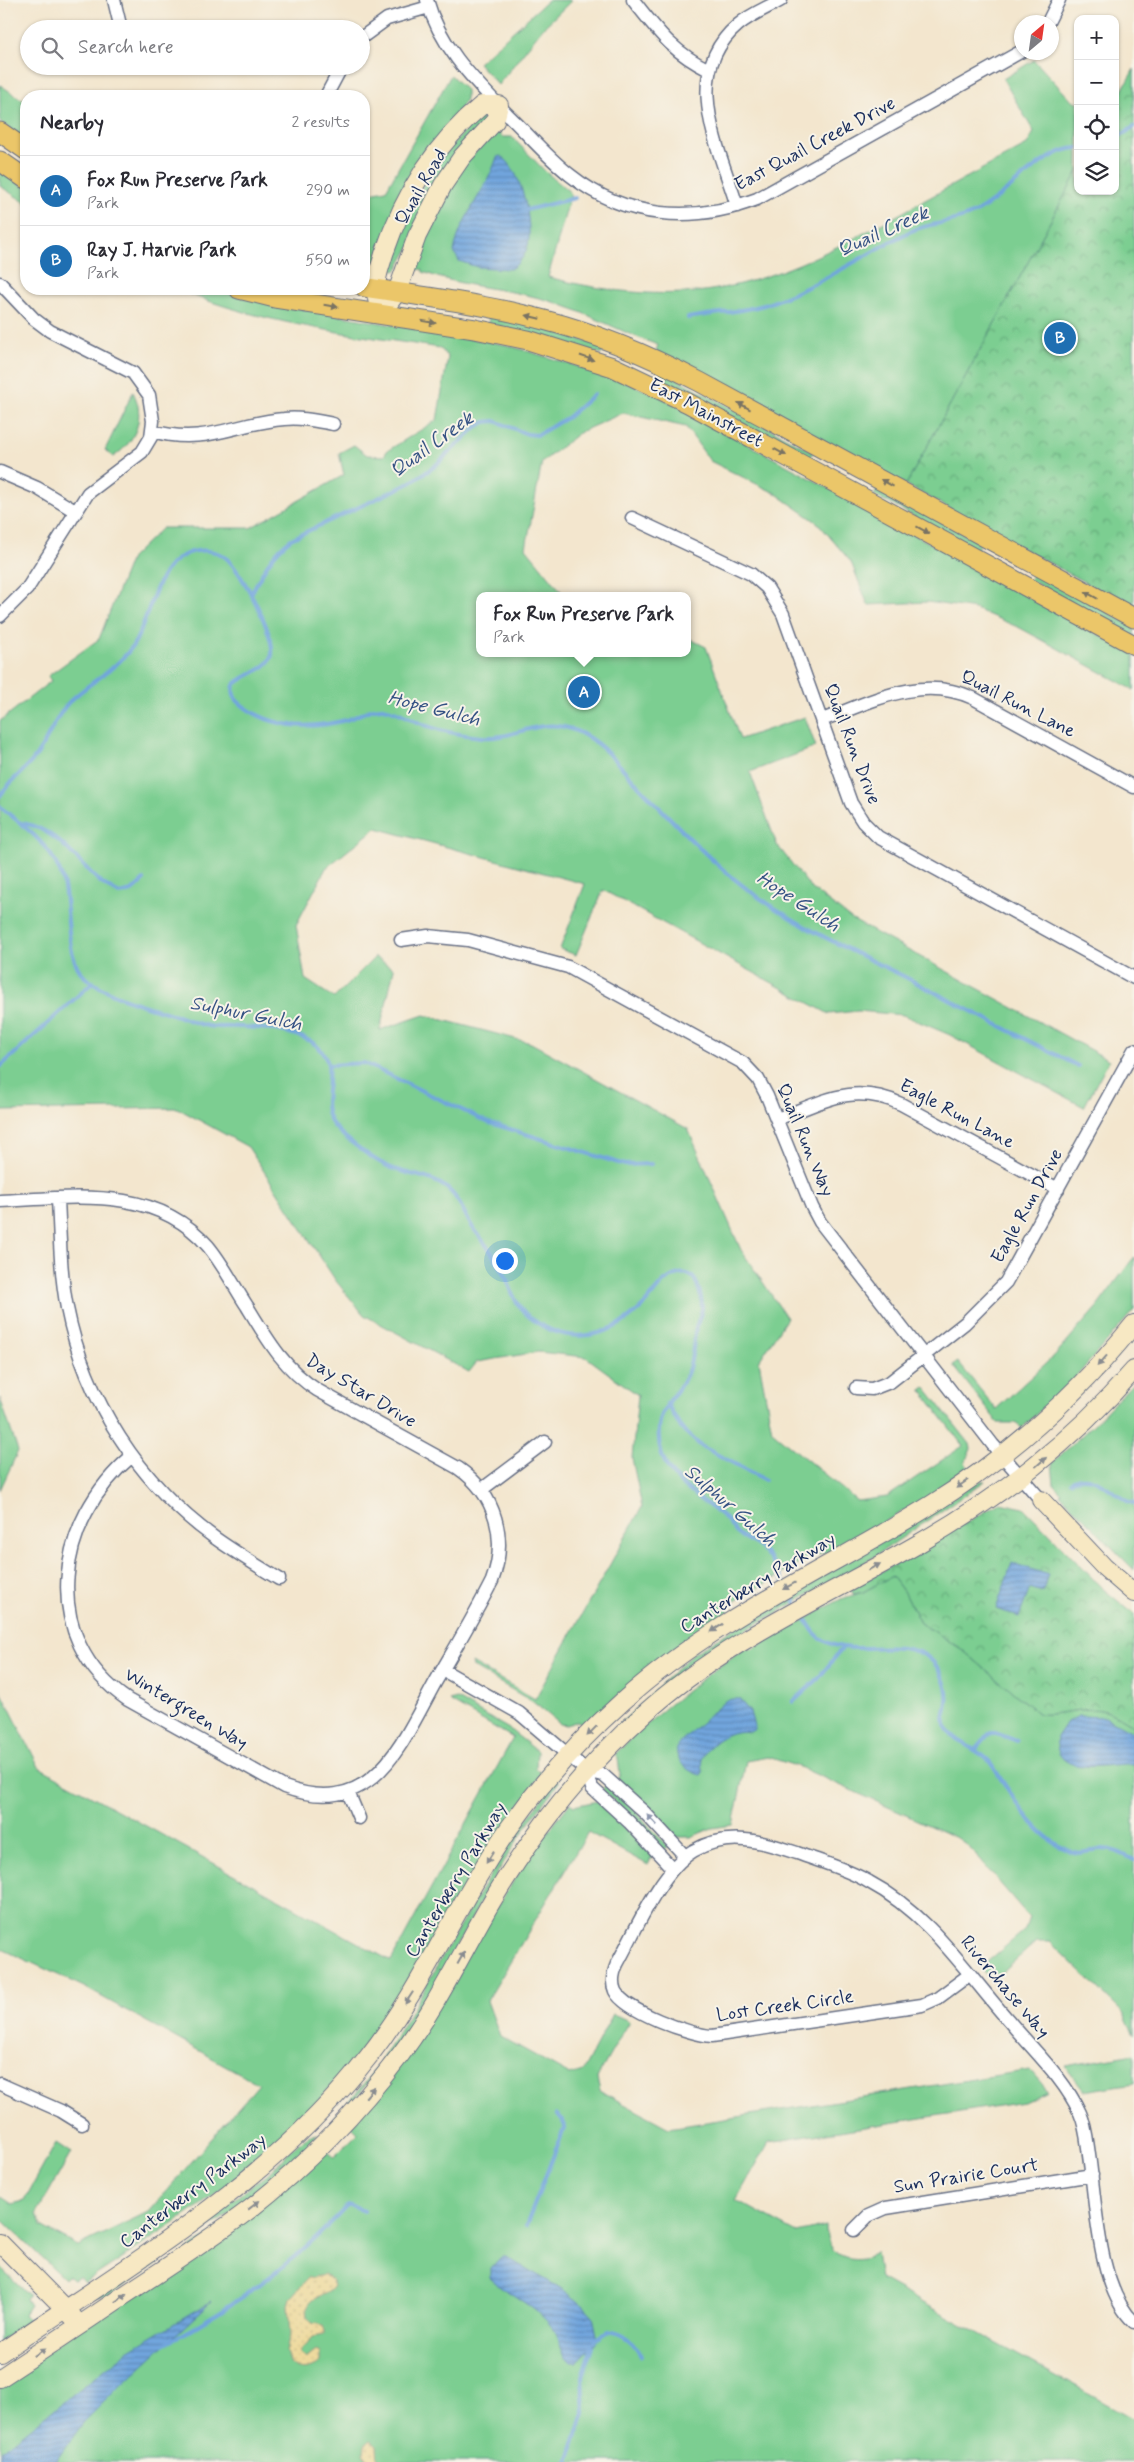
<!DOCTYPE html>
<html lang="en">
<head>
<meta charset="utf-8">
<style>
	:root { --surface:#fff; --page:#f7f7f7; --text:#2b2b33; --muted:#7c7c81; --line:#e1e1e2; --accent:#1f6fb2 }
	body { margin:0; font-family:Mynerve,sans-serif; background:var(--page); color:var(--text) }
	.controls { position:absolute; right:15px; top:15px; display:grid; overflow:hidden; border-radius:10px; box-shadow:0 1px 4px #0004 }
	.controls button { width:45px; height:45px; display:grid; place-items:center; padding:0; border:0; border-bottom:1px solid var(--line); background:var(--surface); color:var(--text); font:25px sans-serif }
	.compass { position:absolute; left:1014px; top:15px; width:45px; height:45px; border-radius:50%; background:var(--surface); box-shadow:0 1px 4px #0004; rotate:29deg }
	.you { position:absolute; left:504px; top:1260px; width:18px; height:18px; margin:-12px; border:4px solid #fff; border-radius:50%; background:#1a73e8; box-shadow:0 0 0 8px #1a73e833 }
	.badge { display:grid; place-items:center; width:32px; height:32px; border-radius:50%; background:var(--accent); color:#fff; font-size:16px; font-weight:700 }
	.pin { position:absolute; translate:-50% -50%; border:2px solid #fff; box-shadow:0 1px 5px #0006 }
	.popup { position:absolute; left:476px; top:592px; width:215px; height:65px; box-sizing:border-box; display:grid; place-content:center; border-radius:10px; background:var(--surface); filter:drop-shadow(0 1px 4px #0005); font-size:16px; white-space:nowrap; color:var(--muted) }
	.popup b { font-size:19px; color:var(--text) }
	.popup::after { content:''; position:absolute; left:50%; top:100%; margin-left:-10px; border:10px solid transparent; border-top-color:var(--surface) }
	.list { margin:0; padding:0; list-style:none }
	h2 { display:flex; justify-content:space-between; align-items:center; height:65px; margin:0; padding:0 20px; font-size:21px }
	h2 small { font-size:16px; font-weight:400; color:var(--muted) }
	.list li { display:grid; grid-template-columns:32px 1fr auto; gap:15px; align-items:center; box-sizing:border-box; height:70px; padding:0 20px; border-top:1px solid var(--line) }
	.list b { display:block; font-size:19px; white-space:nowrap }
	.list p { margin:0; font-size:16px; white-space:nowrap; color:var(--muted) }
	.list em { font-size:16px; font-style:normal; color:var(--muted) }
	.icon { flex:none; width:28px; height:28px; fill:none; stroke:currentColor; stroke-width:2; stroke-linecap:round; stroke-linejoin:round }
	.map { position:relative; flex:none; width:1134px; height:2462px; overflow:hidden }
	.search { position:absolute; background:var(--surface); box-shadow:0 1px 4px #0004; left:20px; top:20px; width:350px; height:55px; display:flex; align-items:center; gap:12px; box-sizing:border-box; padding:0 18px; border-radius:28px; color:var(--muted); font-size:19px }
	.panel { position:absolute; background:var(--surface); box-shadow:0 1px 4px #0004; left:20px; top:90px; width:350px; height:205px; border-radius:20px }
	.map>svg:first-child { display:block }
	.grass { fill:#7bce91; stroke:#4b7e78 }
	.sand { fill:url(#sand-dots); stroke:#84847e }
	.park { fill:url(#park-crowns); stroke:#4b7e78 }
	.water { fill:url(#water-rules); stroke:#466a9e }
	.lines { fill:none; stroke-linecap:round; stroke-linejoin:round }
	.stream { stroke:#71a5dd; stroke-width:4 }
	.street-casing { stroke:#676f85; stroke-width:15 }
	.secondary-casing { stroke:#676f85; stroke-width:20 }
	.primary-casing { stroke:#676f85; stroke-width:21 }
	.street { stroke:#fff; stroke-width:12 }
	.secondary { stroke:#f7e8c3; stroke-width:18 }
	.primary { stroke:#ebc669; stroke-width:19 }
	.oneway { fill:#797363 }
	.oneway2 { fill:#898c90 }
	.oneway3 { fill:#8d97ae }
	.labels { text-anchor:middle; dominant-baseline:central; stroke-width:4; stroke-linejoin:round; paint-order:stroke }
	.street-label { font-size:19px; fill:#1b2f5e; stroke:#f7f3e8 }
	.water-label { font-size:20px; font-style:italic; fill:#355284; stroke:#f7f3e8 }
</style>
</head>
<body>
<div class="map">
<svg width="1134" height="2462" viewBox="0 0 1134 2462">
	<defs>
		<pattern id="sand-dots" width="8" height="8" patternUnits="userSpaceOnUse" patternTransform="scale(1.25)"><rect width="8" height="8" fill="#eeda9e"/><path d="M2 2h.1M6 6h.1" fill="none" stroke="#ccbb8a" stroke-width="1.8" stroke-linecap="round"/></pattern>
		<pattern id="park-crowns" width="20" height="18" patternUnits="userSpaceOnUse" patternTransform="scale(1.25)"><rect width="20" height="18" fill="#7bce91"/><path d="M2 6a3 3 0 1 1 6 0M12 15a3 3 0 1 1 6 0" fill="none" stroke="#64a87a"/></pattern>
		<pattern id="water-rules" width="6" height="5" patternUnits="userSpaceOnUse" patternTransform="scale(1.25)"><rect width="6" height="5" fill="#71a5dd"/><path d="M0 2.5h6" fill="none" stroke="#5c87b6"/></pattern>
	</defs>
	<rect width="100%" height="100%" fill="#f7f3e8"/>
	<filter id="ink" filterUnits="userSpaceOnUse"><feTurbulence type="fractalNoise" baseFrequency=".02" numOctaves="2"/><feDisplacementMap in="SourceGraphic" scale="10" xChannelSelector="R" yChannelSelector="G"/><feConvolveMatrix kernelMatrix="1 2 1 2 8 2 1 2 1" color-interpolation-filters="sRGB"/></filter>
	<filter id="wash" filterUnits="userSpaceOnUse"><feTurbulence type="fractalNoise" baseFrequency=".0096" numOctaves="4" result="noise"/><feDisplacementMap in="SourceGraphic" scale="20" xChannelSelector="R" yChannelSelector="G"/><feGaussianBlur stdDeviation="1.12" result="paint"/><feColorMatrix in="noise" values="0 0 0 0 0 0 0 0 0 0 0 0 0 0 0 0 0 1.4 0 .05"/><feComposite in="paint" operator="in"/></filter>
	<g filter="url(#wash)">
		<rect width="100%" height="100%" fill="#f3e6ce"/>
		<path class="grass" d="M548,0h24l-30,29 -44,56 -20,-22z
			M1034,60l38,41 6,2v68l-172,314 -250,-134 2,-6c-39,-13 -74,-35 -115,-46 -39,-11 -82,-12 -120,-27l-1,-3 -6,1c-4,-16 32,-81 42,-97 10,-14 24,-27 36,-40l5,-1 3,5h10l34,35 25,21 -23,84c54,14 114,22 169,12 66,-12 123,-43 181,-74 43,-24 86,-47 129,-70l7,-13 -31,-53z
			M451,75l15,15v9l-7,11 1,4 -87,152 -9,11v-88l6,4 16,-3z
			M0,85l26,17v38l-26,-18z
			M480,116l4,5 -88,150 -5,-2c-4,-24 38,-98 54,-117 11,-12 24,-24 35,-36z
			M0,171l26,17v15l-26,-17z
			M177,289h36l43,12 251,44 106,32 48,20 473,257v36l-114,-62 -45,-19 -48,-7 -59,3 -17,-43 -33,-39 -43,-30 -65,-32 -24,-34 -63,-14 -43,19 -38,30 -16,86 39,48h-85v57h208v-15l18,9 34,92 65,-22 11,30 -66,25 27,73 34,43 40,31 258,141 -25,47 -134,-72 -47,-20 -45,-4 -29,3 -226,-124 -27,65 -16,-6 25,-65 -209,-56 -50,40 -30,57 9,54 29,19 41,-41 19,12 -14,61 44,-15 107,28 157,86 53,121 46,68 -28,43 13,70 85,70 30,-4 76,-51 -42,-56 4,-3 45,57 1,5 -6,13 4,8 -27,19 -114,65 -5,-1 -13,5 -82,47 1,6c-54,32 -99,74 -144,116l-7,-6 -11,4 -7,-1 -27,-22 -60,-35 -1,-4 63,36 107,-192 -10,-49 6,-63 -52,-38 -48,-5 -61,10 -8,10 -105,-57 -28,-34 -88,-134 -71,-39 -177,3v-390l51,-40 -3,-5 51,-37 32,-81 31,-30h88l94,-53 -5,-22 15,-8 13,10 17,1 3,-5 50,-31 11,-63 -8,-9c-88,-14 -180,-24 -263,-59z
			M489,315l33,7 83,25 -3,7 -114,-31z
			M661,370l152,82 -4,7 -152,-81z
			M133,392c13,25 3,50 -20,65l-8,-7z
			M878,488l102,55 -3,7 -103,-55z
			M1033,572l101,55v10l-104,-57z
			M1134,1257v53l-59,68 -53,50 -7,-5h-17l-45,-58 5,-3 38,47 59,-54 42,-48z
			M1134,1382v188l-74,-76 2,-1 -8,-8 -2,-22 42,-39z
			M0,1398l18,53 -18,39z
			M980,1481h5l-114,78 -146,83 -45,32 -78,68 90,-88z
			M892,1576l14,19 14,28 40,25 79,66c21,2 46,-9 67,-3 9,3 19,10 28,15v309l-11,-22 -73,-71h-14l-44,39 -11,-14 44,-37 4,-13 -61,-71 -9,-7 -157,-71 -34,-11 -22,4 -13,64 -21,3 -21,9h-16l-58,-58 3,-4 -2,-17 -3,-4c41,-41 85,-75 133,-108l3,4 90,-51 22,-7z
			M0,1689l39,78 352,194 122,-223 -64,-37 8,-2 52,30 28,22 -1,17 5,5c-79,125 -150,259 -256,363 -60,58 -132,101 -201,147l-5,-6 -5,3 -7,-4 -3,3 -64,-61v-22l12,8 12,-3 32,-58 15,10 -34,60 4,13 37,20 70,-34 111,-128 -175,-97 -84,-39z
			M556,1781l3,2c-77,92 -114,210 -194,303 -8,10 -19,27 -30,33l-1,-2c13,-15 29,-30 40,-46 64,-97 108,-199 182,-290z
			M606,1785l24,20 38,42 -1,2h-6l-59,-60z
			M597,1801l56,54 -5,10 -60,-33 -101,169 13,35 70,39 13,-4 30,-57 16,7 -32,57 3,13 69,37 361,-58 18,21 -24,11 -255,40 -33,58 61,33 29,-7c-1,30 26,40 50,27l4,26 254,140v43h-1134v-77l324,-232 4,-1 6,5 24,-24 -6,-6 3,-5 177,-269 38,-50 4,3z
			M1134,2054v29l-50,8 -19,-25z
			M318,2134l-26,28 -60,50 -123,84 -14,1c57,-40 115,-79 170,-121 16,-13 33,-39 53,-42z
			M0,2267l29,28 -3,4 4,6 -6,9 5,7 -29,21z"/>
		<path class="sand" d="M324,2275l8,5 2,6c-10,14 -21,6 -27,22l1,10 4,5 11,2 2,6 -2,4 -10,2 -14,15 7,7 10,-8 4,2v9c-9,9 -21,11 -31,1l-3,-12 4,-15 -2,-31 2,-7 18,-20z
			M371,2440l6,5 1,17h-10l-4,-10 1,-7z"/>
		<path class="park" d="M1134,69v540l-228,-124 172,-314v20h37v-88z
			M1000,1503l24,5 78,80 32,26v112c-9,-5 -19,-12 -28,-15 -21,-6 -46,5 -67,3l-79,-66 -40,-25 -14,-28 -14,-19 -29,16 -10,2 -2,-5z"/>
		<path class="water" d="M501,156c20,12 32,67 27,89 -3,11 -9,19 -18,24l-33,-2 -18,-6 -5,-9c6,-35 33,-62 43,-95z
			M1012,1563l37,12 -7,17 -12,-4 -11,29 -23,-8z
			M733,1699h6l11,13 5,17 -5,3c-18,-4 -40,9 -48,26l1,14 -2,3c-14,-3 -29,-16 -23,-31l48,-44z
			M1079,1716l26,1 29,16v31c-24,-2 -81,17 -77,-27l10,-15z
			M501,2257h5l56,32 16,12 15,16 5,23 -21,22h-7c-9,-8 -9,-21 -15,-31 -15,-23 -46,-36 -65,-53v-9z
			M212,2301l-95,88 -34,34 -28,39h-55v-10l128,-101z"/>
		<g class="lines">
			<path class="stream" d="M1115,139l19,-12
				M522,211l53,-13
				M688,318c26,-5 55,-6 79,-14 50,-17 95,-48 142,-72 21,-10 44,-8 65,-19 32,-15 70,-65 104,-65
				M251,594c11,-21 20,-40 40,-55l119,-56 25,-17 41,-39 9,-5 10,-1 32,13 10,1 31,-18 26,-23
				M0,796c9,-14 23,-24 33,-36 15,-18 21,-42 36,-58 20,-20 46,-31 63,-55 19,-28 20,-78 54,-93 12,-5 28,-5 39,3 16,12 54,84 46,101 -6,13 -28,17 -37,27 -3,12 3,16 12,23 30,21 66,21 100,12 12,-3 24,-13 37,-12 13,2 25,9 37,15 18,8 42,12 62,14 28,3 55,-17 82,-10 34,8 53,37 76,60 30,31 59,63 92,90 53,44 114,71 175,101 57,29 114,59 171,88
				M0,807c23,18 49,37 60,65 12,29 2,86 26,106 25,19 60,28 89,37 11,4 22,9 33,11 11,2 24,0 35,1 22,1 55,4 73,18 27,22 0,52 15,77 8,13 40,36 54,43 20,11 46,9 64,25 11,10 15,23 22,35 11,15 23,29 32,46 8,15 9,29 22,42 37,34 82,28 117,-6 8,-8 14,-18 23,-26 9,-7 23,-12 30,-1 4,7 7,19 7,27 0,6 -4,14 -6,20 -3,15 -3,33 -9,47 -9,20 -27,32 -28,55 -4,47 35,63 66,89 5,5 8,12 13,16 7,6 17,8 24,15 9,9 16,23 22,34
				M22,823c32,5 52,34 74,55 7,7 15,11 23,16l13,-3 12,-11
				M329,1065l35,-2 123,59 138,43 26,-1
				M0,1067l93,-85
				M667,1403l14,25 20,18 64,34
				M1071,1482c19,-14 42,11 58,20l5,1
				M789,1591l8,14
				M802,1613c4,6 8,14 12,19 29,33 82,1 115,26 11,9 20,29 18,44 -1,9 -5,17 -1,25 8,15 30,21 42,33 6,6 10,15 15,22 17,26 36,57 67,69 12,4 17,0 29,-2 13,-1 24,5 35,11
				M793,1702l25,-23 25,-32
				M975,1750l13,-15 5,-3 24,9
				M526,2226l38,-97 -1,-9 -7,-6
				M595,2340l14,-9c16,3 26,11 32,25
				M164,2344c69,-36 132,-82 184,-139l16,6
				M568,2462l16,-49 -2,-37 10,-30"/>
		</g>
	</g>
	<g filter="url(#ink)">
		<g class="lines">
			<g class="street-casing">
				<path id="street" d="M114,0l7,29
					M427,0c13,47 47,80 80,114 21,20 40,43 63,61 55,44 123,49 187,24l265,-148
					M633,0c25,31 39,52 76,70
					M1048,22l11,-22
					M361,38l26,-19 42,-12
					M326,96l16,-30
					M737,206c-18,-59 -57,-132 1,-181 13,-11 29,-17 43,-25
					M0,283l34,36 16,12 83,42 16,22 4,26 -2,16 -9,15 -54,41 -61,96 -27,27
					M152,431c53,15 82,-8 132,-12 17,-2 33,2 49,5
					M0,472l37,16 38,23
					M632,518l119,56 16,14 16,26 68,189 12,19 15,15 256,141
					M822,720c49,-18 98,-46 151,-22l161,89
					M401,940l27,-4 40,4 100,27 175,96 15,16 9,17 45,111 8,15 173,223 48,55
					M777,1119c46,-17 75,-37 124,-15l157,85
					M58,1199c2,37 2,73 9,109 18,92 73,176 148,230 21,15 43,28 64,41
					M0,1201c72,-3 154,-17 208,45 15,18 26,40 39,60 20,33 37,63 70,84l141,78c38,26 50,71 34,113 -17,34 -37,67 -56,100 -35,63 -62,139 -152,106l-156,-87c-90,-61 -73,-180 4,-244
					M856,1388l16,1 18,-7 75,-59 41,-41 128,-232
					M481,1490l64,-48
					M443,1670l76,43 68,58 16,4 42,38 40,43
					M587,1771l5,17 37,34 43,46
					M348,1792l11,26
					M969,1975l-31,23 -16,7 -210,31c-22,-1 -87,-25 -97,-45 -4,-9 -2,-18 2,-27 19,-34 43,-93 76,-113 35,-20 69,-10 104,2 24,9 50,16 72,29 59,31 97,90 140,139 24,29 55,57 71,92 6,13 7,28 9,42 7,48 9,134 45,167
					M0,2084l61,27 21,13
					M854,2230l14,-14 18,-8 206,-33"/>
			</g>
			<g class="secondary-casing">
				<path id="secondary" d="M482,105h17l-4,16 -33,36 -19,28 -26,51 -20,56 -16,22c-2,-8 -6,-18 -5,-26 0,-12 5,-23 8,-34 19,-57 51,-110 98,-149z
					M1041,1500l63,67 30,26
					M0,2243l73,74
					M0,2353c130,-89 271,-170 369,-297 50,-64 82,-139 126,-207 35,-54 79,-104 127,-147 93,-84 204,-132 309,-197 77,-48 146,-110 203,-181
					M0,2378c41,-27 82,-54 123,-82 43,-28 86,-56 127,-87 57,-45 108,-98 151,-155 36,-48 61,-102 91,-153 41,-69 91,-132 151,-186 81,-74 181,-117 275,-171 83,-48 153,-101 216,-174"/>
			</g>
			<g class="primary-casing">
				<path id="primary" d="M0,132l26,18
					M0,161l26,18
					M364,287c60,10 121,17 180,33 55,14 106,36 156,62l434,236
					M239,289l36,9 200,31 53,11 85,27 75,36 446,242"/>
			</g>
			<use href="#street" class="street"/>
			<use href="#secondary" class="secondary"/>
			<use href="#primary" class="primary"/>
		</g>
		<defs><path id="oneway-solid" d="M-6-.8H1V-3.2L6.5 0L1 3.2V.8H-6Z" transform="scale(1.25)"/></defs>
		<g class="oneway">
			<use href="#oneway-solid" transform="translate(331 306) rotate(9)"/>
			<use href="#oneway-solid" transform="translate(533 317) rotate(-166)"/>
			<use href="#oneway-solid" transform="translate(429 322) rotate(9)"/>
			<use href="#oneway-solid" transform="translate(587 358) rotate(19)"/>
			<use href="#oneway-solid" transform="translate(744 406) rotate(-151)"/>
			<use href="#oneway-solid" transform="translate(780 452) rotate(29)"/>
			<use href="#oneway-solid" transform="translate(887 483) rotate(-151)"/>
			<use href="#oneway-solid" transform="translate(923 530) rotate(29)"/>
			<use href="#oneway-solid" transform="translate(1091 595) rotate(-151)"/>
		</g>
		<g class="oneway2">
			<use href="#oneway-solid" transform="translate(1102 1361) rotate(132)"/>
			<use href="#oneway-solid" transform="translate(1041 1462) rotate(-41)"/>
			<use href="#oneway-solid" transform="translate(962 1484) rotate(145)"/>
			<use href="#oneway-solid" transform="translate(874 1567) rotate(-28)"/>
			<use href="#oneway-solid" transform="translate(789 1586) rotate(151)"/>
			<use href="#oneway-solid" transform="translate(717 1628) rotate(146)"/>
			<use href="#oneway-solid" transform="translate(592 1731) rotate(134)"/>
			<use href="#oneway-solid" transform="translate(490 1857) rotate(122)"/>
			<use href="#oneway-solid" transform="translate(461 1958) rotate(-61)"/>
			<use href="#oneway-solid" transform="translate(409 1998) rotate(123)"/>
			<use href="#oneway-solid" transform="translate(370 2092) rotate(-50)"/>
			<use href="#oneway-solid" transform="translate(254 2205) rotate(-38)"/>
			<use href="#oneway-solid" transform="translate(121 2298) rotate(-34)"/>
			<use href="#oneway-solid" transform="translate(40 2352) rotate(-34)"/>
		</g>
		<use class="oneway3" href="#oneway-solid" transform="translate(652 1820) rotate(-134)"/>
	</g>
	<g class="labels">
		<g class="street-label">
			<text transform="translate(815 144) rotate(-28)">East Quail Creek Drive</text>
			<text transform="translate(421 187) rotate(-60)">Quail Road</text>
			<text transform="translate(706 413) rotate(28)">East Mainstreet</text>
			<text transform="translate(1018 704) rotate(27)">Quail Run Lane</text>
			<text transform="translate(852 744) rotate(69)">Quail Run Drive</text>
			<text transform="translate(957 1114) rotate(28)">Eagle Run Lane</text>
			<text transform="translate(805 1140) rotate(67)">Quail Run Way</text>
			<text transform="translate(1027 1206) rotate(-61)">Eagle Run Drive</text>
			<text transform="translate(361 1391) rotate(31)">Day Star Drive</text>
			<text transform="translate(758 1583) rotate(-31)">Canterberry Parkway</text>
			<text transform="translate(186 1709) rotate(31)">Wintergreen Way</text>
			<text transform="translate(456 1880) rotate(-59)">Canterberry Parkway</text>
			<text transform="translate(1005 1987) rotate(50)">Riverchase Way</text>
			<text transform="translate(785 2006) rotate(-8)">Lost Creek Circle</text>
			<text transform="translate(966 2176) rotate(-9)">Sun Prairie Court</text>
			<text transform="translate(193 2191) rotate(-37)">Canterberry Parkway</text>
		</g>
		<g class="water-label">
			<text transform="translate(883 232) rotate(-24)">Quail Creek</text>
			<text transform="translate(432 445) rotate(-36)">Quail Creek</text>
			<text transform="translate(434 709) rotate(14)">Hope Gulch</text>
			<text transform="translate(798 902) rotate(33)">Hope Gulch</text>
			<text transform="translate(246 1014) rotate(11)">Sulphur Gulch</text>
			<text transform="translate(730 1506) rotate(41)">Sulphur Gulch</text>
		</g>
	</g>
</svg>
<div class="controls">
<button>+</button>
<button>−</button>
<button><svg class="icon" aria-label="locate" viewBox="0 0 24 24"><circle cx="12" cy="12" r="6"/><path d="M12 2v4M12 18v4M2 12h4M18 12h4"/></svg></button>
<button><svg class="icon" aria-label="layers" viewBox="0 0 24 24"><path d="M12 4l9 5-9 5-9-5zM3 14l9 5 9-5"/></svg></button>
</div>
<svg class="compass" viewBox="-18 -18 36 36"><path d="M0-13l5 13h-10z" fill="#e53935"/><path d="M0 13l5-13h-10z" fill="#7c7c81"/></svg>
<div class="you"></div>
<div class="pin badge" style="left:584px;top:692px">A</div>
<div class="popup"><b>Fox Run Preserve Park</b>Park</div>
<div class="pin badge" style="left:1060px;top:338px">B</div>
<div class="search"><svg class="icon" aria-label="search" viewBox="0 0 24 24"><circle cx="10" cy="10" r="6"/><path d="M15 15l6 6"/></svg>Search here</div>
<section class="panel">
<h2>Nearby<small>2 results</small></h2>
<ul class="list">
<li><span class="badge">A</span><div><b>Fox Run Preserve Park</b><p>Park</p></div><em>290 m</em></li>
<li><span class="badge">B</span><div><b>Ray J. Harvie Park</b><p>Park</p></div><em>550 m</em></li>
</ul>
</section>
</div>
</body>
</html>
